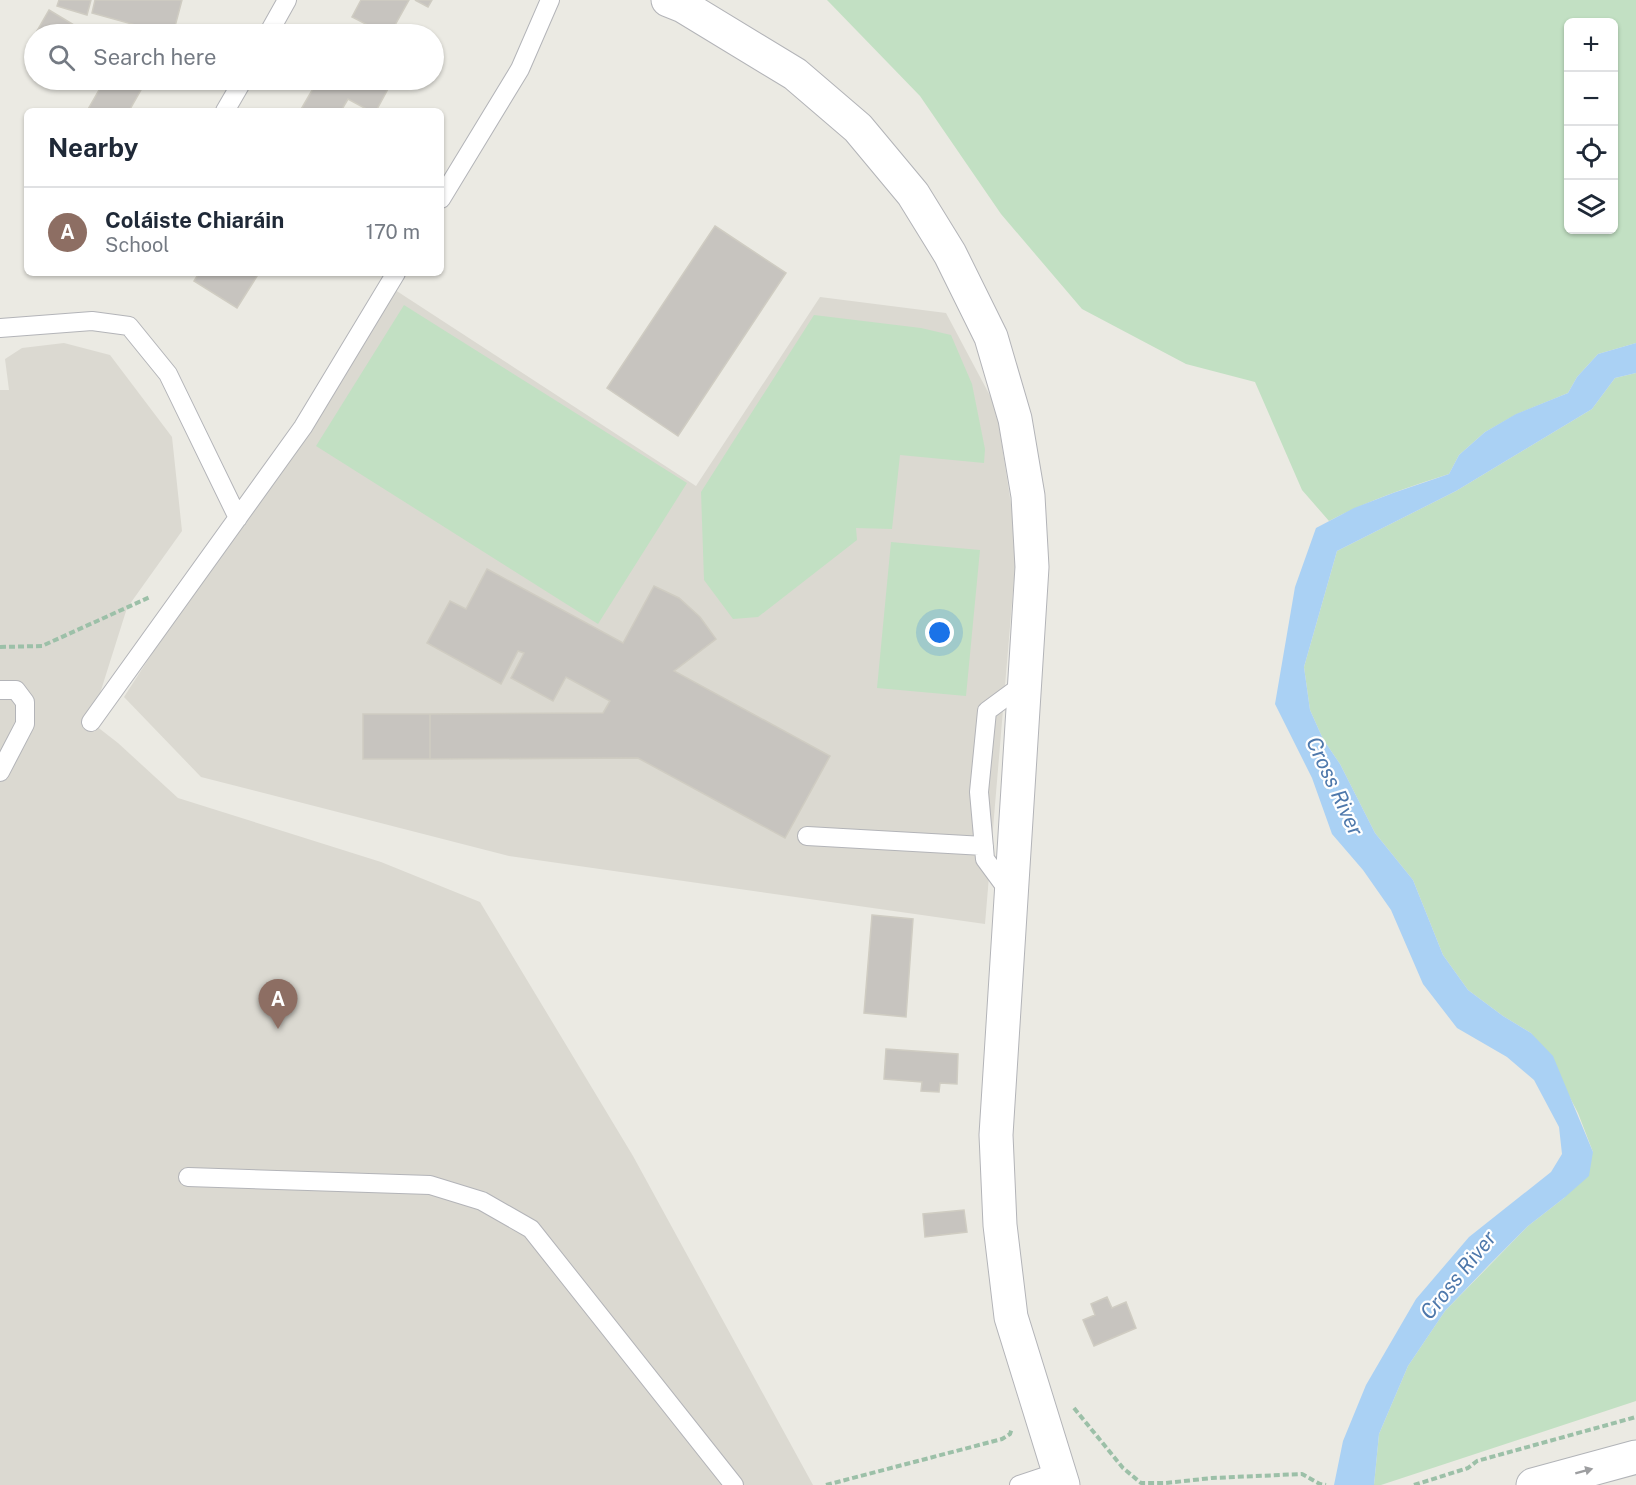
<!DOCTYPE html>
<html lang="en">
<head>
<meta charset="utf-8">
<style>
	:root { --surface:#fff; --page:#f6f6f7; --text:#1f2937; --muted:#747a83; --line:#e0e1e3; --accent:#0f766e }
	body { margin:0; font-family:"Public Sans",sans-serif; background:var(--page); color:var(--text) }
	.controls { position:absolute; right:18px; top:18px; display:grid; overflow:hidden; border-radius:9px; box-shadow:0 2px 4px #0004 }
	.controls button { width:54px; height:54px; display:grid; place-items:center; padding:0; border:0; border-bottom:2px solid var(--line); background:var(--surface); color:var(--text); font:30px sans-serif }
	.you { position:absolute; left:940px; top:633px; width:21px; height:21px; margin:-15px; border:4px solid #fff; border-radius:50%; background:#1a73e8; box-shadow:0 0 0 9px #1a73e833 }
	.badge { display:grid; place-items:center; width:39px; height:39px; border-radius:50%; background:var(--accent); color:#fff; font-size:20px; font-weight:700 }
	.pin { position:absolute; translate:-50% -50px; filter:drop-shadow(0 2px 3px #0008) }
	.pin::after { content:''; position:absolute; top:32px; width:21px; height:18px; background:inherit; clip-path:polygon(0 0,100% 0,50% 100%) }
	.list { margin:0; padding:0; list-style:none }
	h2 { display:flex; justify-content:space-between; align-items:center; height:78px; margin:0; padding:0 24px; font-size:26px }
	h2 small { font-size:20px; font-weight:400; color:var(--muted) }
	.list li { display:grid; grid-template-columns:39px 1fr auto; gap:18px; align-items:center; box-sizing:border-box; height:90px; padding:0 24px; border-top:2px solid var(--line) }
	.list b { display:block; font-size:22px; white-space:nowrap }
	.list p { margin:0; font-size:20px; white-space:nowrap; color:var(--muted) }
	.list em { font-size:20px; font-style:normal; color:var(--muted) }
	.icon { flex:none; width:33px; height:33px; fill:none; stroke:currentColor; stroke-width:2; stroke-linecap:round; stroke-linejoin:round }
	.map { position:relative; flex:none; width:1636px; height:1485px; overflow:hidden }
	.search { position:absolute; background:var(--surface); box-shadow:0 2px 4px #0004; left:24px; top:24px; width:420px; height:66px; display:flex; align-items:center; gap:15px; box-sizing:border-box; padding:0 21px; border-radius:33px; color:var(--muted); font-size:22px }
	.panel { position:absolute; background:var(--surface); box-shadow:0 2px 4px #0004; left:24px; top:108px; width:420px; height:168px; border-radius:9px }
	.map>svg:first-child { display:block }
	.education { fill:#dbd9d1 }
	.green { fill:#c2e0c3; fill-rule:evenodd }
	.water { fill:#aad1f4 }
	.building { fill:#c7c4bf; stroke:#cfccc2; stroke-width:1.5 }
	.lines { fill:none; stroke-linecap:round; stroke-linejoin:round }
	.service-casing { stroke:#b3b4b8; stroke-width:20 }
	.minor-casing { stroke:#b3b4b8; stroke-width:35 }
	.secondary-casing { stroke:#b2b4b8; stroke-width:35 }
	.path { stroke:#9cc0a8; stroke-width:4; stroke-dasharray:6 3; stroke-linecap:butt }
	.service { stroke:#fff; stroke-width:18 }
	.minor { stroke:#fff; stroke-width:33 }
	.secondary { stroke:#fff; stroke-width:33 }
	.oneway { fill:#9d9ea0 }
	.labels { text-anchor:middle; dominant-baseline:central; stroke-width:4.5; stroke-linejoin:round; paint-order:stroke }
	.water-label { font-size:21px; font-style:italic; fill:#4e78ab; stroke:#fff }
</style>
</head>
<body>
<div class="map">
<svg width="1636" height="1485" viewBox="0 0 1636 1485">
	<rect width="100%" height="100%" fill="#ebeae3"/>
	<path class="education" d="M389,286l307,200 124,-189 126,16 50,94 21,136 -32,381 -476,-68 -308,-79 -77,-80z
		M64,343l46,12 62,82 10,94 -55,77 -36,114 27,21 60,55 203,64 99,40 153,254 180,329h-813v-1095h9l-4,-31 17,-11z"/>
	<path class="green" d="M827,0h809v343l-38,11 -21,23 -9,16 -51,21 -32,18 -26,23 -10,19c-41,13 -82,27 -120,47l-27,-31 -47,-108 -69,-18 -104,-55 -81,-95 -81,-118zM1568,22h46v208h-46z
		M404,305l283,178 -89,141 -282,-178z
		M814,315l107,13 30,7 21,49 13,65 -1,14 -84,-8 -8,74 -36,-1 1,12 -99,77 -25,2 -29,-39 -3,-88z
		M1636,373v1028l-255,84h-7l5,-51 29,-68 37,-55 83,-85 36,-28 29,-46 -15,-39 -14,-27 -33,-53 -28,-17 -35,-26 -25,-35 -30,-75 -38,-47 -35,-69 -17,-25 -13,-29 -6,-43 33,-116 119,-60 136,-82 23,-31z
		M891,542l89,8 -14,146 -89,-8z"/>
	<path class="water" d="M1636,343v30l-21,5 -23,31 -136,82 -119,60 -33,116 6,43 13,29 17,25 35,69 38,47 30,75 25,35 35,26 28,17 22,23 40,96 -4,24 -25,22 -36,28 -39,39 -44,46 -37,55 -29,68 -5,51h-40l9,-44 23,-56 50,-86 53,-62 82,-65 11,-18 -3,-27 -25,-47 -27,-23 -50,-29 -34,-44 -32,-74 -28,-40 -31,-36 -20,-56 -37,-74 20,-117 21,-59 38,-20 39,-15 56,-19 10,-19 26,-23 31,-18 52,-21 9,-16 21,-23z"/>
	<path class="building" d="M59,0h32l-4,15 -30,-9z
		M95,0h87l-9,34h-24l1,-5 -58,-16z
		M361,0h48l-19,34h-5l-33,-17z
		M415,0h17l-4,7z
		M49,10l30,18 -4,6h-32l-6,-3z
		M97,80h47l2,1 -17,30h-42l16,-28z
		M318,80h58l13,7 -13,24h-6l-22,-12 -7,12h-41z
		M715,226l71,47 -108,163 -71,-48z
		M199,273h60l-22,35 -43,-27z
		M487,569l136,74 31,-57 25,12 21,19 16,22 -42,32 156,85 -45,82 -147,-80 -208,1v-45l173,-1 7,-12 -44,-24 -13,24 -42,-23 13,-25 -6,-2 -17,33 -74,-41 23,-42 16,8z
		M363,714h67v45h-67z
		M872,915l41,4 -7,98 -42,-4z
		M886,1049l72,5 -1,30 -17,-1 -1,9 -18,-1 1,-9 -38,-3z
		M964,1210l3,22 -42,5 -2,-23z
		M1107,1297l5,11 14,-6 10,26 -42,18 -11,-26 12,-5 -4,-11z"/>
	<g class="lines">
		<g class="service-casing">
			<path id="service" d="M268,34l19,-34
				M225,111l18,-31
				M441,199l79,-130 30,-69
				M0,328l92,-7 37,5 39,48 70,144
				M0,690h16l9,12v22l-25,48
				M91,722l212,-295 93,-154
				M807,836l177,10
				M1010,893l-25,-34 -6,-67 8,-81 38,-28
				M188,1177l242,8 52,16 49,28 203,256
				M1019,1485l39,-13"/>
		</g>
		<g class="minor-casing">
			<path id="minor" d="M668,0l15,6 112,68 63,54 55,66 37,60 41,83 24,82 13,77 4,71 -36,568 4,90 11,92 52,168"/>
		</g>
		<g class="secondary-casing">
			<path id="secondary" d="M1533,1485l103,-28"/>
		</g>
		<path class="path" d="M0,647l42,-1 108,-49
			M1074,1408l49,60 18,15h25l46,-5 90,-4 18,10 6,1
			M826,1485l176,-46 8,-5 2,-6
			M1414,1485l54,-17 9,-7 159,-44"/>
		<use href="#service" class="service"/>
		<use href="#minor" class="minor"/>
		<use href="#secondary" class="secondary"/>
	</g>
	<defs><path id="oneway-solid" d="M-6-.8H1V-3.2L6.5 0L1 3.2V.8H-6Z" transform="scale(1.5)"/></defs>
	<use class="oneway" href="#oneway-solid" transform="translate(1584 1471) rotate(-15)"/>
	<g class="labels">
		<g class="water-label">
			<text transform="translate(1335 786) rotate(65)">Cross River</text>
			<text transform="translate(1458 1275) rotate(-51)">Cross River</text>
		</g>
	</g>
</svg>
<div class="controls">
<button>+</button>
<button>−</button>
<button><svg class="icon" aria-label="locate" viewBox="0 0 24 24"><circle cx="12" cy="12" r="6"/><path d="M12 2v4M12 18v4M2 12h4M18 12h4"/></svg></button>
<button><svg class="icon" aria-label="layers" viewBox="0 0 24 24"><path d="M12 4l9 5-9 5-9-5zM3 14l9 5 9-5"/></svg></button>
</div>
<div class="you"></div>
<div class="pin badge" style="left:278px;top:1029px;background:#8d6e63">A</div>
<div class="search"><svg class="icon" aria-label="search" viewBox="0 0 24 24"><circle cx="10" cy="10" r="6"/><path d="M15 15l6 6"/></svg>Search here</div>
<section class="panel">
<h2>Nearby<small></small></h2>
<ul class="list">
<li><span class="badge" style="background:#8d6e63">A</span><div><b>Coláiste Chiaráin</b><p>School</p></div><em>170 m</em></li>
</ul>
</section>
</div>
</body>
</html>
